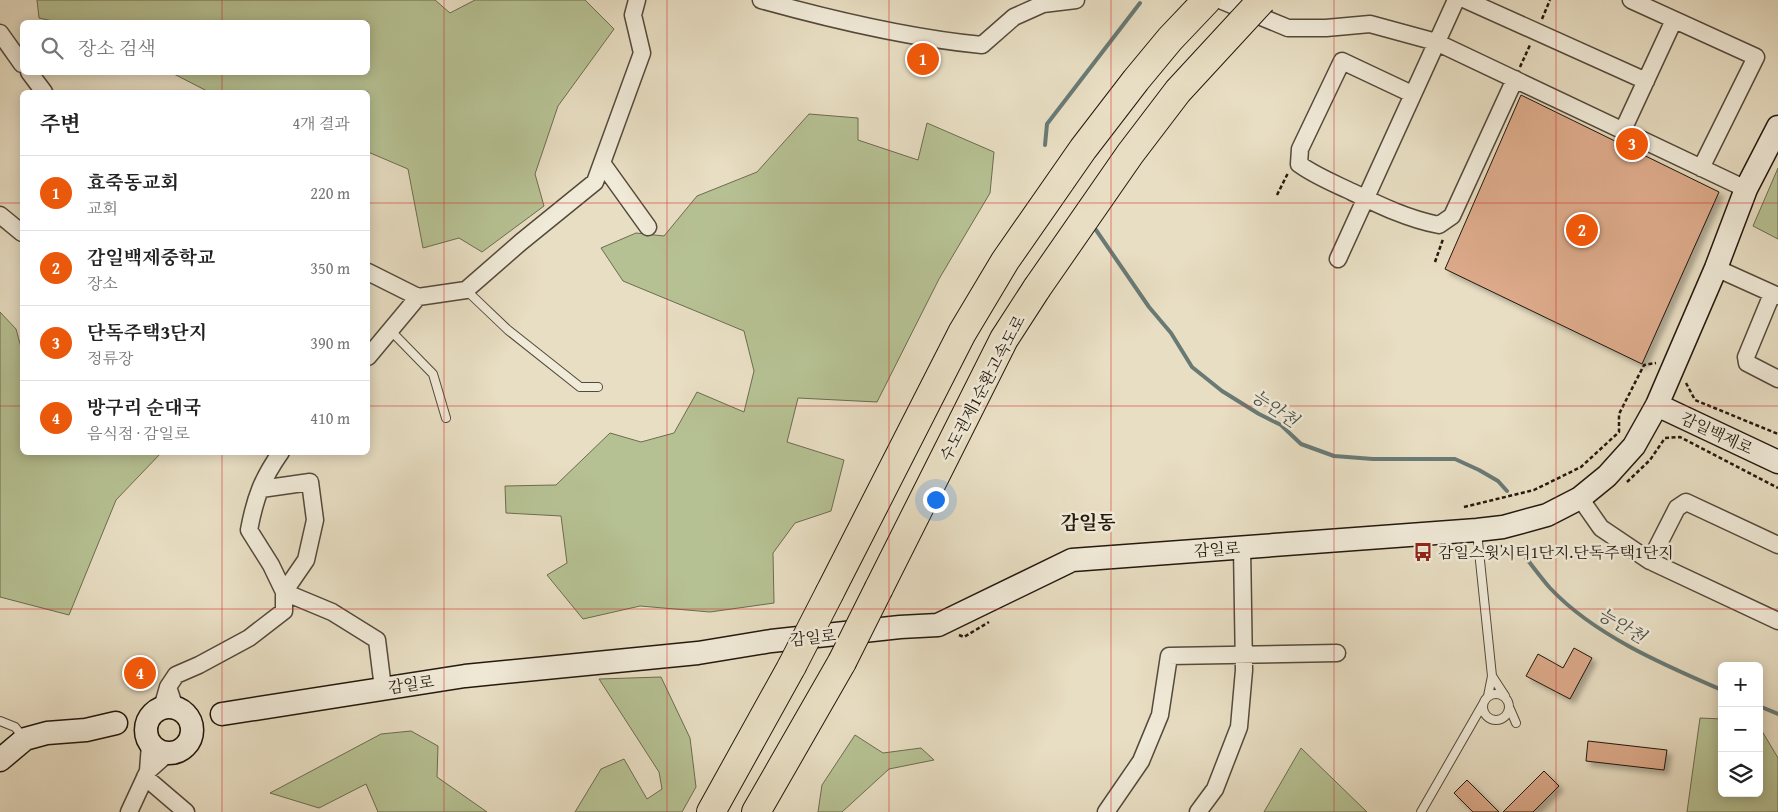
<!DOCTYPE html>
<html lang="ko">
<head>
<meta charset="utf-8">
<style>
	:root { --surface:#fff; --page:#f2f2f2; --text:#222; --muted:#767676; --line:#e0e0e0; --accent:#ea580c }
	body { margin:0; font-family:"Gentium Book Plus","Noto Serif KR",serif; background:var(--page); color:var(--text) }
	.controls { position:absolute; right:15px; bottom:15px; display:grid; overflow:hidden; border-radius:8px; box-shadow:0 2px 12px #0003 }
	.controls button { width:45px; height:45px; display:grid; place-items:center; padding:0; border:0; border-bottom:1px solid var(--line); background:var(--surface); color:var(--text); font:25px sans-serif }
	.you { position:absolute; left:935px; top:499px; width:18px; height:18px; margin:-12px; border:4px solid #fff; border-radius:50%; background:#1a73e8; box-shadow:0 0 0 8px #1a73e833 }
	.badge { display:grid; place-items:center; width:32px; height:32px; border-radius:50%; background:var(--accent); color:#fff; font-size:16px; font-weight:700 }
	.pin { position:absolute; translate:-50% -50%; border:2px solid #fff; box-shadow:0 1px 5px #0006 }
	.list { margin:0; padding:0; list-style:none }
	h2 { display:flex; justify-content:space-between; align-items:center; height:65px; margin:0; padding:0 20px; font-size:21px }
	h2 small { font-size:16px; font-weight:400; color:var(--muted) }
	.list li { display:grid; grid-template-columns:32px 1fr auto; gap:15px; align-items:center; box-sizing:border-box; height:75px; padding:0 20px; border-top:1px solid var(--line) }
	.list b { display:block; font-size:19px; white-space:nowrap }
	.list p { margin:0; font-size:16px; white-space:nowrap; color:var(--muted) }
	.list em { font-size:16px; font-style:normal; color:var(--muted) }
	.icon { flex:none; width:28px; height:28px; fill:none; stroke:currentColor; stroke-width:2; stroke-linecap:round; stroke-linejoin:round }
	.map { position:relative; flex:none; width:1778px; height:812px; overflow:hidden }
	.search { position:absolute; background:var(--surface); box-shadow:0 2px 12px #0003; left:20px; top:20px; width:350px; height:55px; display:flex; align-items:center; gap:12px; box-sizing:border-box; padding:0 18px; border-radius:8px; color:var(--muted); font-size:19px }
	.panel { position:absolute; background:var(--surface); box-shadow:0 2px 12px #0003; left:20px; top:90px; width:350px; height:365px; border-radius:8px }
	.map>svg:first-child { display:block }
	.green { fill:#b6c193; stroke:#6c6c50 }
	.lines { fill:none; stroke-linecap:round; stroke-linejoin:round }
	.stream { stroke:#697a75; stroke-width:4 }
	.building { fill:#dcaa8a; stroke:#23180e; filter:url(#shadow) }
	.lane-casing { stroke:#544a3b; stroke-width:10 }
	.street-casing { stroke:#544a3b; stroke-width:19 }
	.secondary-casing { stroke:#23180e; stroke-width:25 }
	.highway-casing { stroke:#23180e; stroke-width:30 }
	.path { stroke:#23180e; stroke-width:2.5; stroke-dasharray:4 2.5; stroke-linecap:butt }
	.lane { stroke:#f0ead8; stroke-width:8 }
	.street { stroke:#f0ead8; stroke-width:16 }
	.secondary { stroke:#f0ead8; stroke-width:22 }
	.highway { stroke:#e8dec3; stroke-width:28 }
	.highway-bridge-casing { stroke:#23180e; stroke-width:30; stroke-linecap:butt }
	.highway-bridge { stroke:#e8dec3; stroke-width:28 }
	.grid { fill:none; stroke:#d62828; stroke-width:1; stroke-opacity:0.55 }
	.labels { text-anchor:middle; dominant-baseline:central; stroke-width:5; stroke-linejoin:round; paint-order:stroke }
	.street-label { font-size:16px; fill:#23180e; stroke:#f0ead8 }
	.poi-label { font-size:16px; fill:#23180e; stroke:#f0ead8; text-anchor:start }
	.water-label { font-size:18px; font-style:italic; fill:#4c514a; stroke:#f0ead8 }
	.quarter-label { font-size:19px; font-weight:bold; fill:#23180e; stroke:#f0ead8 }
</style>
</head>
<body>
<div class="map">
<svg width="1778" height="812" viewBox="0 0 1778 812">
	<defs>
		<filter id="shadow"><feDropShadow dx="4.5" dy="4.5" stdDeviation="2.5" flood-color="#0004"/></filter>
	</defs>
	<rect width="100%" height="100%" fill="#e8dec3"/>
	<filter id="stains"><feTurbulence type="fractalNoise" baseFrequency=".004" numOctaves="4"/><feColorMatrix values="0 0 0 0 .2 0 0 0 0 .09 0 0 0 0 .02 0 0 0 .5 -.17"/></filter>
	<radialGradient id="worn" r=".72"><stop offset=".6" stop-color="#630" stop-opacity="0"/><stop offset="1" stop-color="#630" stop-opacity=".3"/></radialGradient>
	<path class="green" d="M37,0h398l15,13 25,-13h110l29,29 -56,77 -23,68 9,32 -62,46 -23,-14 -36,10 -15,-79 -40,-17v-60h-159l-37,-19 196,-1v-50h-311l-18,-4z
		M809,114l49,4v22l60,20 9,-37 67,29 -4,41 -51,86 -62,123 -79,-4 -11,44 57,18 -13,51 -36,12 -22,30 1,50 -64,9 -70,-6 -57,13 -36,-44 20,-12 -6,-47 -55,-3 -1,-27 51,-1 54,-52 31,9 33,-9 23,-41 47,20 10,-41 -10,-40 -121,-50 -22,-33 35,-15 28,3 33,-40 60,-24z
		M1778,168v71l-25,-13z
		M0,312l16,17 6,22v101l139,1 -45,47 -47,115 -69,-18z
		M661,677l29,61 6,49 -14,25h-107l26,-43 23,-10 23,40 15,-10 -3,-17 -60,-93z
		M1700,718l22,1v74h37v-67l19,32v54h-91z
		M411,731l27,15 -1,31 50,35h-109l-12,-28 -47,24 -49,-15 111,-59z
		M855,735l28,18 38,-5 13,12 -45,9 -47,43h-24l4,-27z
		M1301,748l66,64h-103z"/>
	<g class="lines">
		<path class="stream" d="M1045,145l2,-21 93,-121
			M1096,230l53,77 22,26 21,34 30,24 37,23 22,11 20,19 33,12 39,3h82l24,11 19,11 9,10
			M1526,558c8,10 16,21 24,30 44,47 114,77 172,102
			M1759,706l19,8"/>
	</g>
	<path class="building" d="M1521,95l198,97 -77,172 -197,-95z
		M1574,648l18,10 -22,41 -44,-23 12,-22 25,14z
		M1588,741l79,9 -3,20 -78,-9z
		M1544,771l15,15 -26,26h-30z
		M1467,780l32,32h-26l-19,-19z"/>
	<g class="lines">
		<g class="lane-casing">
			<path id="lane" d="M466,290l42,40 72,57h18
				M391,331l42,43 13,44
				M1477,532l15,144 -4,20
				M1492,676l13,20
				M1483 707a13 13 0 1 1 26 0a13 13 0 1 1-26 0Z
				M1510,709l6,14
				M0,721l15,6 9,11
				M1421,812l62,-108"/>
		</g>
		<g class="street-casing">
			<path id="street" d="M761,0c72,20 147,38 221,45l32,-28 29,-13 33,-4
				M1220,0l68,28h38l44,-4 66,18 310,147
				M1466,0l180,81
				M1631,0l125,57 -55,111
				M0,33l22,31
				M29,72l15,20
				M1412,94l-70,-33 -42,88 -1,15c15,11 32,18 49,26 29,14 59,29 91,35l13,-9 63,-137
				M1623,130l51,-110
				M602,163l46,64
				M0,215l22,18
				M1338,259l118,-259
				M1716,268l62,28
				M368,272l50,25 48,-7 55,-48 74,-60 47,-129 -9,-38 4,-15
				M1772,294l-26,63 1,6 31,16
				M368,357l50,-60
				M261,489l49,-7 5,38 -9,40 -22,32 48,20 45,28 6,48
				M1580,498l21,30 49,33
				M1778,545l-92,-43 -9,6 -27,53 128,60
				M168,687l8,-12 23,-10 50,-27 35,-27v-19l-13,-27 -22,-35c6,-32 13,-51 32,-78
				M162,708l6,-21 7,21
				M148,771l19,-17
				M145,777l41,35
				M129,812l19,-41 2,-27
				M1106,812l35,-51 19,-46 9,-59 168,-3
				M1198,812l17,-23 24,-62 5,-57 -2,-123"/>
		</g>
		<g class="secondary-casing">
			<path id="secondary" d="M1657,405l121,57
				M146 730a23 23 0 1 1 46 0a23 23 0 1 1-46 0Z
				M222,714l243,-38 233,-23 73,-12 129,-14 38,-2 134,-65 405,-30 26,-3 44,-12 33,-17 27,-22 27,-30 23,-41 59,-137 30,-79 32,-62
				M0,760l25,-21 22,-6 39,-3 30,-7"/>
		</g>
		<g class="highway-casing">
			<path id="highway" d="M879,588l125,-249 33,-51
				M830,592l132,-259 43,-72 78,-112 53,-69 34,-41 37,-39
				M711,812l81,-146
				M756,812l86,-150"/>
		</g>
		<path class="path" d="M1542,19l8,-19
			M1520,67l10,-22
			M1277,195l11,-22
			M1435,262l8,-23
			M1686,383l9,17 83,34
			M1627,482l23,-22 15,-22 15,-1 98,51
			M1464,507l70,-17 47,-23 38,-35v-18l25,-49 12,-2
			M1488,548l14,-2
			M959,635l5,2 25,-15"/>
		<use href="#lane" class="lane"/>
		<use href="#street" class="street"/>
		<use href="#secondary" class="secondary"/>
		<use href="#highway" class="highway"/>
		<g class="highway-bridge-casing">
			<path id="highway-bridge" d="M1037,288l93,-134 48,-63 84,-91
				M842,662l37,-74
				M792,666l38,-74"/>
		</g>
		<use href="#highway-bridge" class="highway-bridge"/>
	</g>
	<path class="grid" d="M222,0v22M444,0v812M667,0v812M889,0v812M1111,0v812M1334,0v812M1556,0v812M222,72v20M0,203h22M368,203h1410M0,406h22M368,406h1410M222,452v360M0,609h1778"/>
	<defs>
		<g id="bus-bare" transform="scale(1.5)"><path d="M-5-6H5V4H4V6H2V4H-2V6H-4V4H-5ZM-3.5-4V0h7V-4ZM-3.5 1.2v1.5H-2V1.2ZM2 1.2v1.5H3.5V1.2Z" fill="#8f2418" stroke="#f0ead8" stroke-width="2.5" paint-order="stroke"/></g>
	</defs>
	<g fill-rule="evenodd">
		<use href="#bus-bare" x="1423" y="552"/>
	</g>
	<g class="labels">
		<g class="street-label">
			<text transform="translate(982 388) rotate(-62)">수도권제1순환고속도로</text>
			<text transform="translate(1717 433) rotate(25)">감일백제로</text>
			<text transform="translate(1217 549) rotate(-4)">감일로</text>
			<text transform="translate(813 637) rotate(-6)">감일로</text>
			<text transform="translate(411 684) rotate(-8)">감일로</text>
		</g>
		<g class="poi-label">
			<text x="1438" y="552">감일스윗시티1단지.단독주택1단지</text>
		</g>
		<g class="water-label">
			<text transform="translate(1275 408) rotate(34)">능안천</text>
			<text transform="translate(1622 625) rotate(31)">능안천</text>
		</g>
		<g class="quarter-label">
			<text x="1088" y="522">감일동</text>
		</g>
	</g>
	<rect width="100%" height="100%" filter="url(#stains)"/>
	<rect width="100%" height="100%" fill="url(#worn)"/>
</svg>
<div class="controls">
<button>+</button>
<button>−</button>
<button><svg class="icon" aria-label="layers" viewBox="0 0 24 24"><path d="M12 4l9 5-9 5-9-5zM3 14l9 5 9-5"/></svg></button>
</div>
<div class="you"></div>
<div class="pin badge" style="left:923px;top:59px">1</div>
<div class="pin badge" style="left:1582px;top:230px">2</div>
<div class="pin badge" style="left:1632px;top:144px">3</div>
<div class="pin badge" style="left:140px;top:673px">4</div>
<div class="search"><svg class="icon" aria-label="search" viewBox="0 0 24 24"><circle cx="10" cy="10" r="6"/><path d="M15 15l6 6"/></svg>장소 검색</div>
<section class="panel">
<h2>주변<small>4개 결과</small></h2>
<ul class="list">
<li><span class="badge">1</span><div><b>효죽동교회</b><p>교회</p></div><em>220 m</em></li>
<li><span class="badge">2</span><div><b>감일백제중학교</b><p>장소</p></div><em>350 m</em></li>
<li><span class="badge">3</span><div><b>단독주택3단지</b><p>정류장</p></div><em>390 m</em></li>
<li><span class="badge">4</span><div><b>방구리 순대국</b><p>음식점 · 감일로</p></div><em>410 m</em></li>
</ul>
</section>
</div>
</body>
</html>
